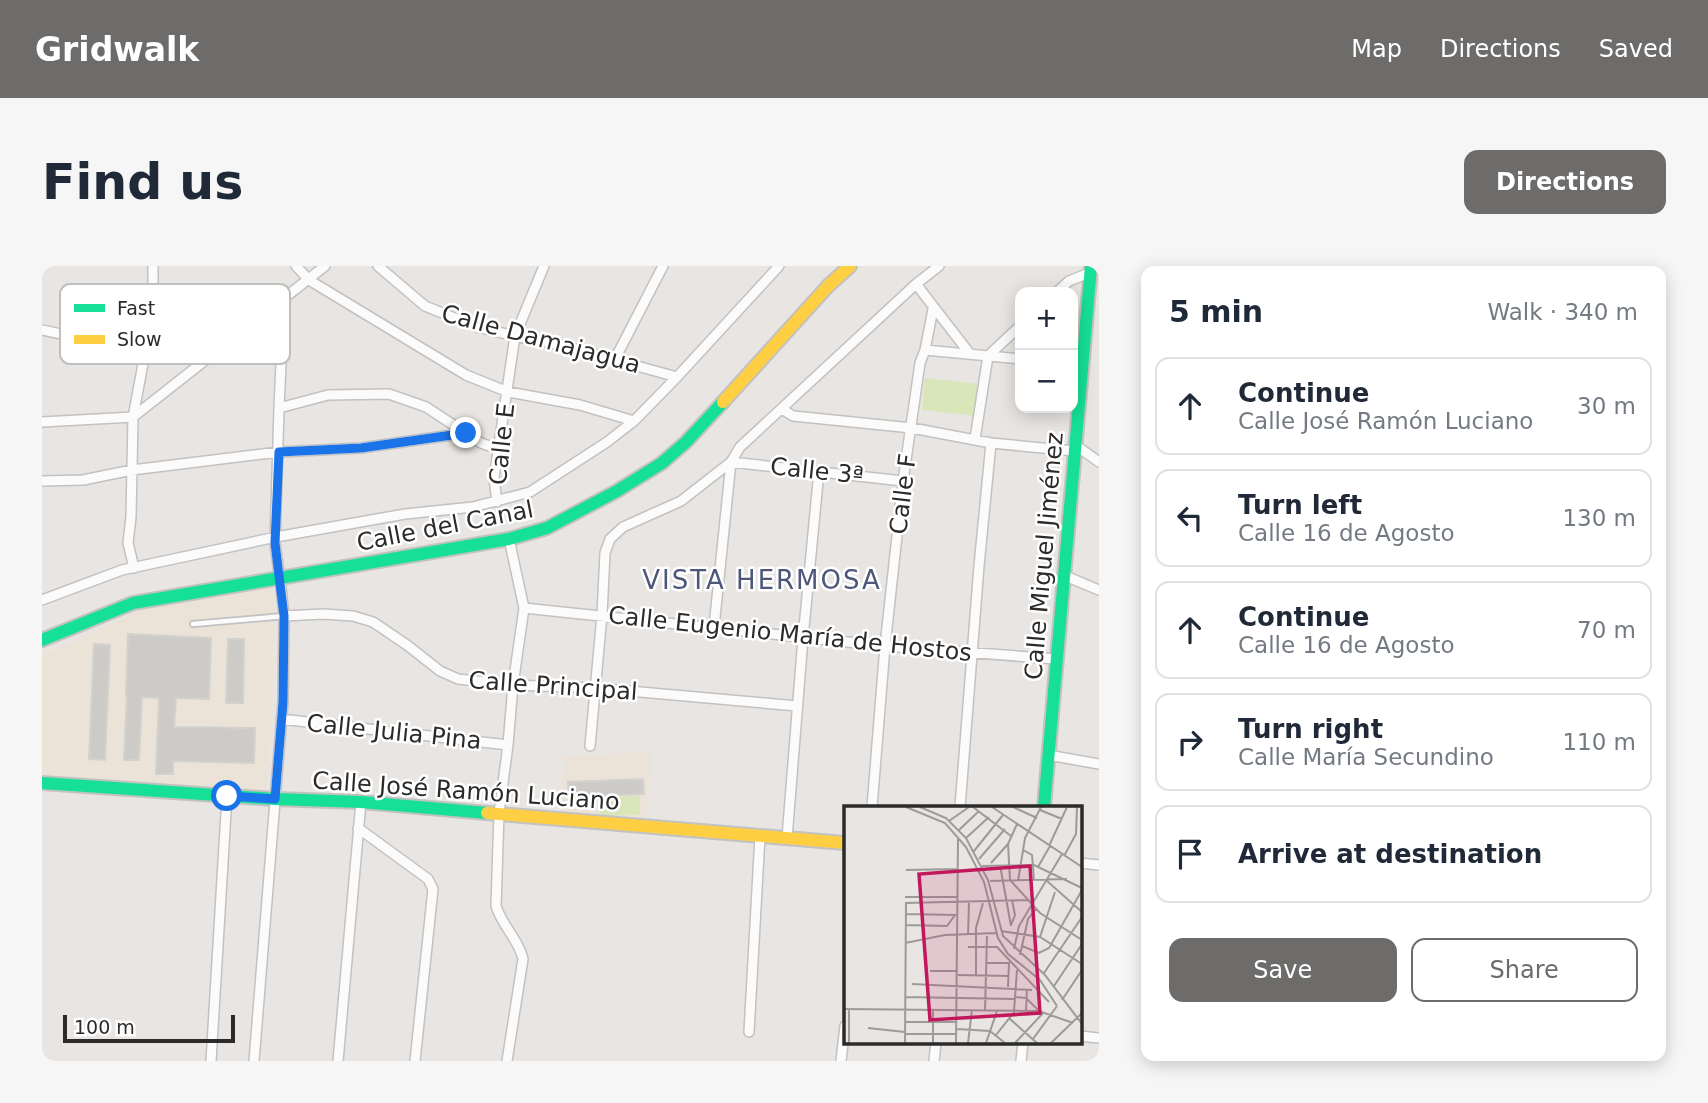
<!DOCTYPE html>
<html lang="en">
<head>
<meta charset="utf-8">
<style>
	:root { --surface:#fff; --page:#f6f6f7; --text:#1f2937; --muted:#747a83; --line:#e0e1e3; --accent:#6d6c6b }
	body { margin:0; font-family:"DejaVu Sans",sans-serif; background:var(--page); color:var(--text) }
	.controls { position:absolute; right:21px; top:21px; display:grid; overflow:hidden; border-radius:14px; box-shadow:0 4px 18px #0003 }
	.controls button { width:63px; height:63px; display:grid; place-items:center; padding:0; border:0; border-bottom:2px solid var(--line); background:var(--surface); color:var(--text); font:35px sans-serif }
	.scale { position:absolute; left:21px; bottom:18px; width:172px; box-sizing:border-box; padding-left:7px; border:4px solid #2b2b2b; border-top:0; font-size:19px; line-height:24px; white-space:nowrap; color:#2b2b2b; -webkit-text-stroke:5px #fff; paint-order:stroke }
	.stop { position:absolute; width:21px; height:21px; margin:-16px; border:5px solid #1a73e8; border-radius:50%; background:#fff }
	.stop.end { background:#1a73e8; border-color:#fff; box-shadow:0 2px 7px #0008 }
	.list { margin:0; padding:0; list-style:none }
	h2 { display:flex; justify-content:space-between; align-items:center; height:91px; margin:0; padding:0 28px; font-size:30px }
	h2 small { font-size:23px; font-weight:400; color:var(--muted) }
	.list li { display:grid; grid-template-columns:46px 1fr auto; gap:21px; align-items:center; box-sizing:border-box; height:98px; margin:0 14px 14px; padding:0 14px; border:2px solid var(--line); border-radius:14px }
	.list b { display:block; font-size:26px; white-space:nowrap }
	.list p { margin:0; font-size:23px; white-space:nowrap; color:var(--muted) }
	.list em { font-size:23px; font-style:normal; color:var(--muted) }
	.actions { display:flex; gap:14px; padding:21px 28px }
	.actions a { flex:1; padding:16px 0; border:2px solid var(--accent); border-radius:14px; text-align:center; font-size:24px; color:var(--accent) }
	.actions .main { background:var(--accent); color:#fff }
	.icon { flex:none; width:38px; height:38px; fill:none; stroke:currentColor; stroke-width:2; stroke-linecap:round; stroke-linejoin:round }
	.map { position:relative; flex:none; width:1057px; height:795px; overflow:hidden; border-radius:14px }
	header { display:flex; align-items:center; gap:42px; box-sizing:border-box; height:98px; padding:0 35px; background:var(--accent); color:#fff }
	header strong { font-size:33px }
	nav { display:flex; gap:38px; margin-inline-start:auto; font-size:24px }
	.intro { display:flex; align-items:center; justify-content:space-between; box-sizing:border-box; height:168px; padding:0 42px }
	h1 { margin:0; font-size:49px }
	.button { padding:18px 32px; border-radius:14px; background:var(--accent); color:#fff; font-size:24px; font-weight:700 }
	main { display:flex; gap:42px; padding:0 42px }
	aside { flex:1; background:var(--surface); border-radius:14px; box-shadow:0 4px 18px #0003 }
	.map>svg:first-child { display:block }
	.education { fill:#ebe3d7 }
	.pitch { fill:#d8e6b9 }
	.building { fill:#cdcbc8; stroke:#d3d1ce; stroke-width:2 }
	.lines { fill:none; stroke-linecap:round; stroke-linejoin:round }
	.lane-casing { stroke:#c2c2c2; stroke-width:8 }
	.street-casing { stroke:#c2c2c2; stroke-width:12 }
	.fast-casing { stroke:#c2c2c2; stroke-width:16 }
	.slow-casing { stroke:#c2c2c2; stroke-width:16 }
	.path { stroke:#c6c6c6; stroke-width:2; stroke-dasharray:5 3.5; stroke-linecap:butt }
	.lane { stroke:#fcfbfb; stroke-width:4.5 }
	.street { stroke:#fcfbfb; stroke-width:9 }
	.fast { stroke:#16e098; stroke-width:12 }
	.slow { stroke:#ffcf43; stroke-width:12 }
	.route { stroke:#1a73e8; stroke-width:9 }
	.labels { text-anchor:middle; dominant-baseline:central; stroke-width:5; stroke-linejoin:round; paint-order:stroke }
	.street-label { font-size:24px; fill:#2b2b2b; stroke:#fff }
	.neighbourhood-label { font-size:26px; letter-spacing:2px; fill:#4d577a; stroke:#fff }
	.inset-road { fill:none; stroke:#9c9b99; stroke-width:2 }
	.view { fill:#c2185b; fill-opacity:0.15; stroke:#c2185b; stroke-width:3.5 }
	.inset-edge { fill:none; stroke:#2b2b2b; stroke-width:3.5 }
	.key { fill:#fff; stroke:#bfbfbf; stroke-width:2 }
	.key-label { font-size:19px; fill:#2b2b2b }
</style>
</head>
<body>
<header>
<strong>Gridwalk</strong>
<nav><a>Map</a><a>Directions</a><a>Saved</a></nav>
</header>
<div class="intro"><h1>Find us</h1><a class="button">Directions</a></div>
<main>
<div class="map">
<svg width="1057" height="795" viewBox="0 0 1057 795">
	<rect width="100%" height="100%" fill="#e8e5e2"/>
	<path class="education" d="M229,321l4,21 -3,102 -5,81 -225,-15v-121l103,-47z
		M609,486l-5,69 -84,-5 1,-60z"/>
	<path class="pitch" d="M883,112l55,6 -4,32 -54,-6z
		M598,530v19l-40,1 -1,-19z"/>
	<path class="building" d="M86,368l83,4 -2,61 -33,-1 -2,29 81,1 -1,35 -81,-2v13h-17l3,-76 -17,-1 -3,63h-15l3,-64h-1z
		M186,373h16l-1,64h-17z
		M52,378l16,1 -5,115 -16,-1z
		M601,513l1,15 -75,3 -1,-15z"/>
	<g class="lines">
		<g class="lane-casing">
			<path id="lane" d="M151,358l91,-8"/>
		</g>
		<g class="street-casing">
			<path id="street" d="M254,0l13,14 157,95 42,17 72,13 54,16
				M336,0l47,40 52,21 38,9 42,8 120,33
				M874,18l54,70
				M1015,26l12,-11 20,-8
				M0,64l47,10 56,18
				M883,84l95,9
				M573,93l48,-93
				M237,142l49,-13 61,-1 37,13 55,36 17,6
				M740,143l11,7 119,12 79,15 83,8
				M0,156l91,-5 192,-151
				M933,173l13,-83 32,-30
				M1032,178l25,18
				M0,215l41,-1 49,-10 147,-18 82,-4 105,-15
				M455,236l-3,-24 21,-142 29,-70
				M92,302l-6,-25 3,-26 2,-100 20,-106v-45
				M237,307l-4,-30 4,-135 5,-111
				M1021,309l36,15
				M0,334l80,-30 154,-33 129,-23 68,-7 57,-15 77,-50 27,-21 43,-44 102,-111
				M482,342l361,38 171,13
				M242,350l39,-2 30,2 20,6 34,23 33,26 18,8 55,6 82,3 202,18
				M672,361l17,-165 172,19
				M239,453l227,26
				M548,480l12,-131 3,-62 5,-14 13,-12 58,-26 50,-39 9,-15 176,-163 23,-18
				M1006,489l51,9
				M830,541l13,-161 18,-165 17,-118 5,-13 8,-41
				M918,541l19,-241 12,-123
				M316,562l70,51 5,10 -18,172
				M745,572l16,-200 16,-167
				M1038,597l19,2
				M707,766l11,-196
				M1038,770l19,2
				M169,795l16,-265
				M212,795l29,-359 1,-86 -4,-38
				M296,795l23,-259
				M465,795l16,-102c-4,-19 -21,-33 -27,-53l3,-93 9,-68 5,-60 11,-77 -15,-69
				M799,795l4,-35
				M892,795l2,-19
				M979,795l2,-19"/>
		</g>
		<g class="fast-casing">
			<path id="fast" d="M0,374l91,-37 376,-64 38,-11 70,-37 45,-28 24,-21 37,-40
				M0,517l233,16 86,3 126,11
				M1002,541l47,-541"/>
		</g>
		<g class="slow-casing">
			<path id="slow" d="M681,136l105,-116 22,-20
				M445,547l358,30"/>
		</g>
		<path class="path" d="M458,247l4,15"/>
		<use href="#lane" class="lane"/>
		<use href="#street" class="street"/>
		<use href="#fast" class="fast"/>
		<use href="#slow" class="slow"/>
	</g>
	<g class="lines">
		<path class="route" d="M185,530l48,3 8,-97 1,-86 -9,-73 4,-91 82,-4 105,-15"/>
	</g>
	<g class="labels">
		<g class="street-label">
			<text transform="translate(499 73) rotate(15)">Calle Damajagua</text>
			<text transform="translate(460 178) rotate(-84)">Calle E</text>
			<text transform="translate(775 205) rotate(6)">Calle 3ª</text>
			<text transform="translate(861 228) rotate(-83)">Calle F</text>
			<text transform="translate(403 260) rotate(-11)">Calle del Canal</text>
			<text transform="translate(1002 290) rotate(-85)">Calle Miguel Jiménez</text>
			<text transform="translate(748 368) rotate(6)">Calle Eugenio María de Hostos</text>
			<text transform="translate(511 420) rotate(4)">Calle Principal</text>
			<text transform="translate(352 466) rotate(6)">Calle Julia Pina</text>
			<text transform="translate(424 525) rotate(4)">Calle José Ramón Luciano</text>
		</g>
		<g class="neighbourhood-label">
			<text x="720" y="314">VISTA HERMOSA</text>
		</g>
	</g>
	<g transform="translate(802 540)">
		<rect width="238" height="238" fill="#e8e5e2"/>
		<path class="inset-road" d="M62,1l39,16 21,24 18,35 14,56 10,16 32,26 17,26M76,1l26,11 20,20 22,42 15,56 42,39 37,49M129,1l38,29M148,1l90,60M169,1l24,11M196,4l22,9M105,15l20,-14M173,18l-9,20 2,36 30,33 42,27M115,24l20,-19M122,32l23,-21M205,40l18,-39M179,44l9,5 2,25M130,45l29,-36M220,50l12,-22 1,-27M135,53l26,-30M147,57l17,-19M156,59l11,61M138,60l52,-1 48,23M194,61l12,-21M62,64l52,-1M146,75l77,-2M174,75l7,-43 16,-31M203,75l35,31M61,91h53M62,108l50,1M61,119l42,1 8,-11M167,119l4,-10 -3,-15M157,125l39,6 42,27M124,129l1,-32M196,131l15,-45M61,137l40,-8 51,-2M178,140l17,7 10,-5 33,-58M124,141h29l52,55M170,143l5,-23 43,-72M176,149l8,-36 8,-10M142,157h23l-1,24M86,165h28M200,167l38,-56M114,169l51,1M132,169v-47l7,-25M68,178l120,6M210,180l28,-42M61,191l109,2M171,191l11,1 13,13M218,194l20,-30M0,203l195,2 34,12M141,204l2,-74M170,205l3,-41M182,205l1,-22M166,213l27,24M61,216h52M24,222l37,4M113,223l33,2 15,12M61,228h52M152,229l19,-24M189,233l24,-33M5,237v-34M61,237l1,-140 122,-3M89,237v-33M112,237l2,-204M124,237l4,-33M142,237l11,-32M171,237l29,-31M207,237l31,-30"/>
		<path class="view" d="M186,60l10,147 -110,7 -11,-146z"/>
		<rect width="238" height="238" class="inset-edge"/>
	</g>
	<rect x="18" y="18" width="230" height="80" rx="10" class="key"/>
	<rect x="32" y="38" width="31" height="8" fill="#16e098"/>
	<rect x="32" y="69" width="31" height="9" fill="#ffcf43"/>
	<g class="key-label">
		<text x="75" y="49">Fast</text>
		<text x="75" y="80">Slow</text>
	</g>
</svg>
<div class="controls">
<button>+</button>
<button>−</button>
</div>
<div class="scale">100 m</div>
<div class="stop" style="left:185px;top:530px"></div>
<div class="stop end" style="left:424px;top:167px"></div>
</div>
<aside>
<h2>5 min<small>Walk · 340 m</small></h2>
<ul class="list">
<li><svg class="icon" aria-label="ahead" viewBox="0 0 24 24"><path d="M12 20V5M6 11l6-6 6 6"/></svg><div><b>Continue</b><p>Calle José Ramón Luciano</p></div><em>30 m</em></li>
<li><svg class="icon" aria-label="left" viewBox="0 0 24 24"><path d="M17 20v-9H6M10 6l-5 5 5 5"/></svg><div><b>Turn left</b><p>Calle 16 de Agosto</p></div><em>130 m</em></li>
<li><svg class="icon" aria-label="ahead" viewBox="0 0 24 24"><path d="M12 20V5M6 11l6-6 6 6"/></svg><div><b>Continue</b><p>Calle 16 de Agosto</p></div><em>70 m</em></li>
<li><svg class="icon" aria-label="right" viewBox="0 0 24 24"><path d="M7 20v-9h11M14 6l5 5-5 5"/></svg><div><b>Turn right</b><p>Calle María Secundino</p></div><em>110 m</em></li>
<li><svg class="icon" aria-label="arrive" viewBox="0 0 24 24"><path d="M6 21V4h12l-3 4 3 4H6"/></svg><div><b>Arrive at destination</b></div></li>
</ul>
<div class="actions"><a class="main">Save</a><a>Share</a></div>
</aside>
</main>
</body>
</html>
